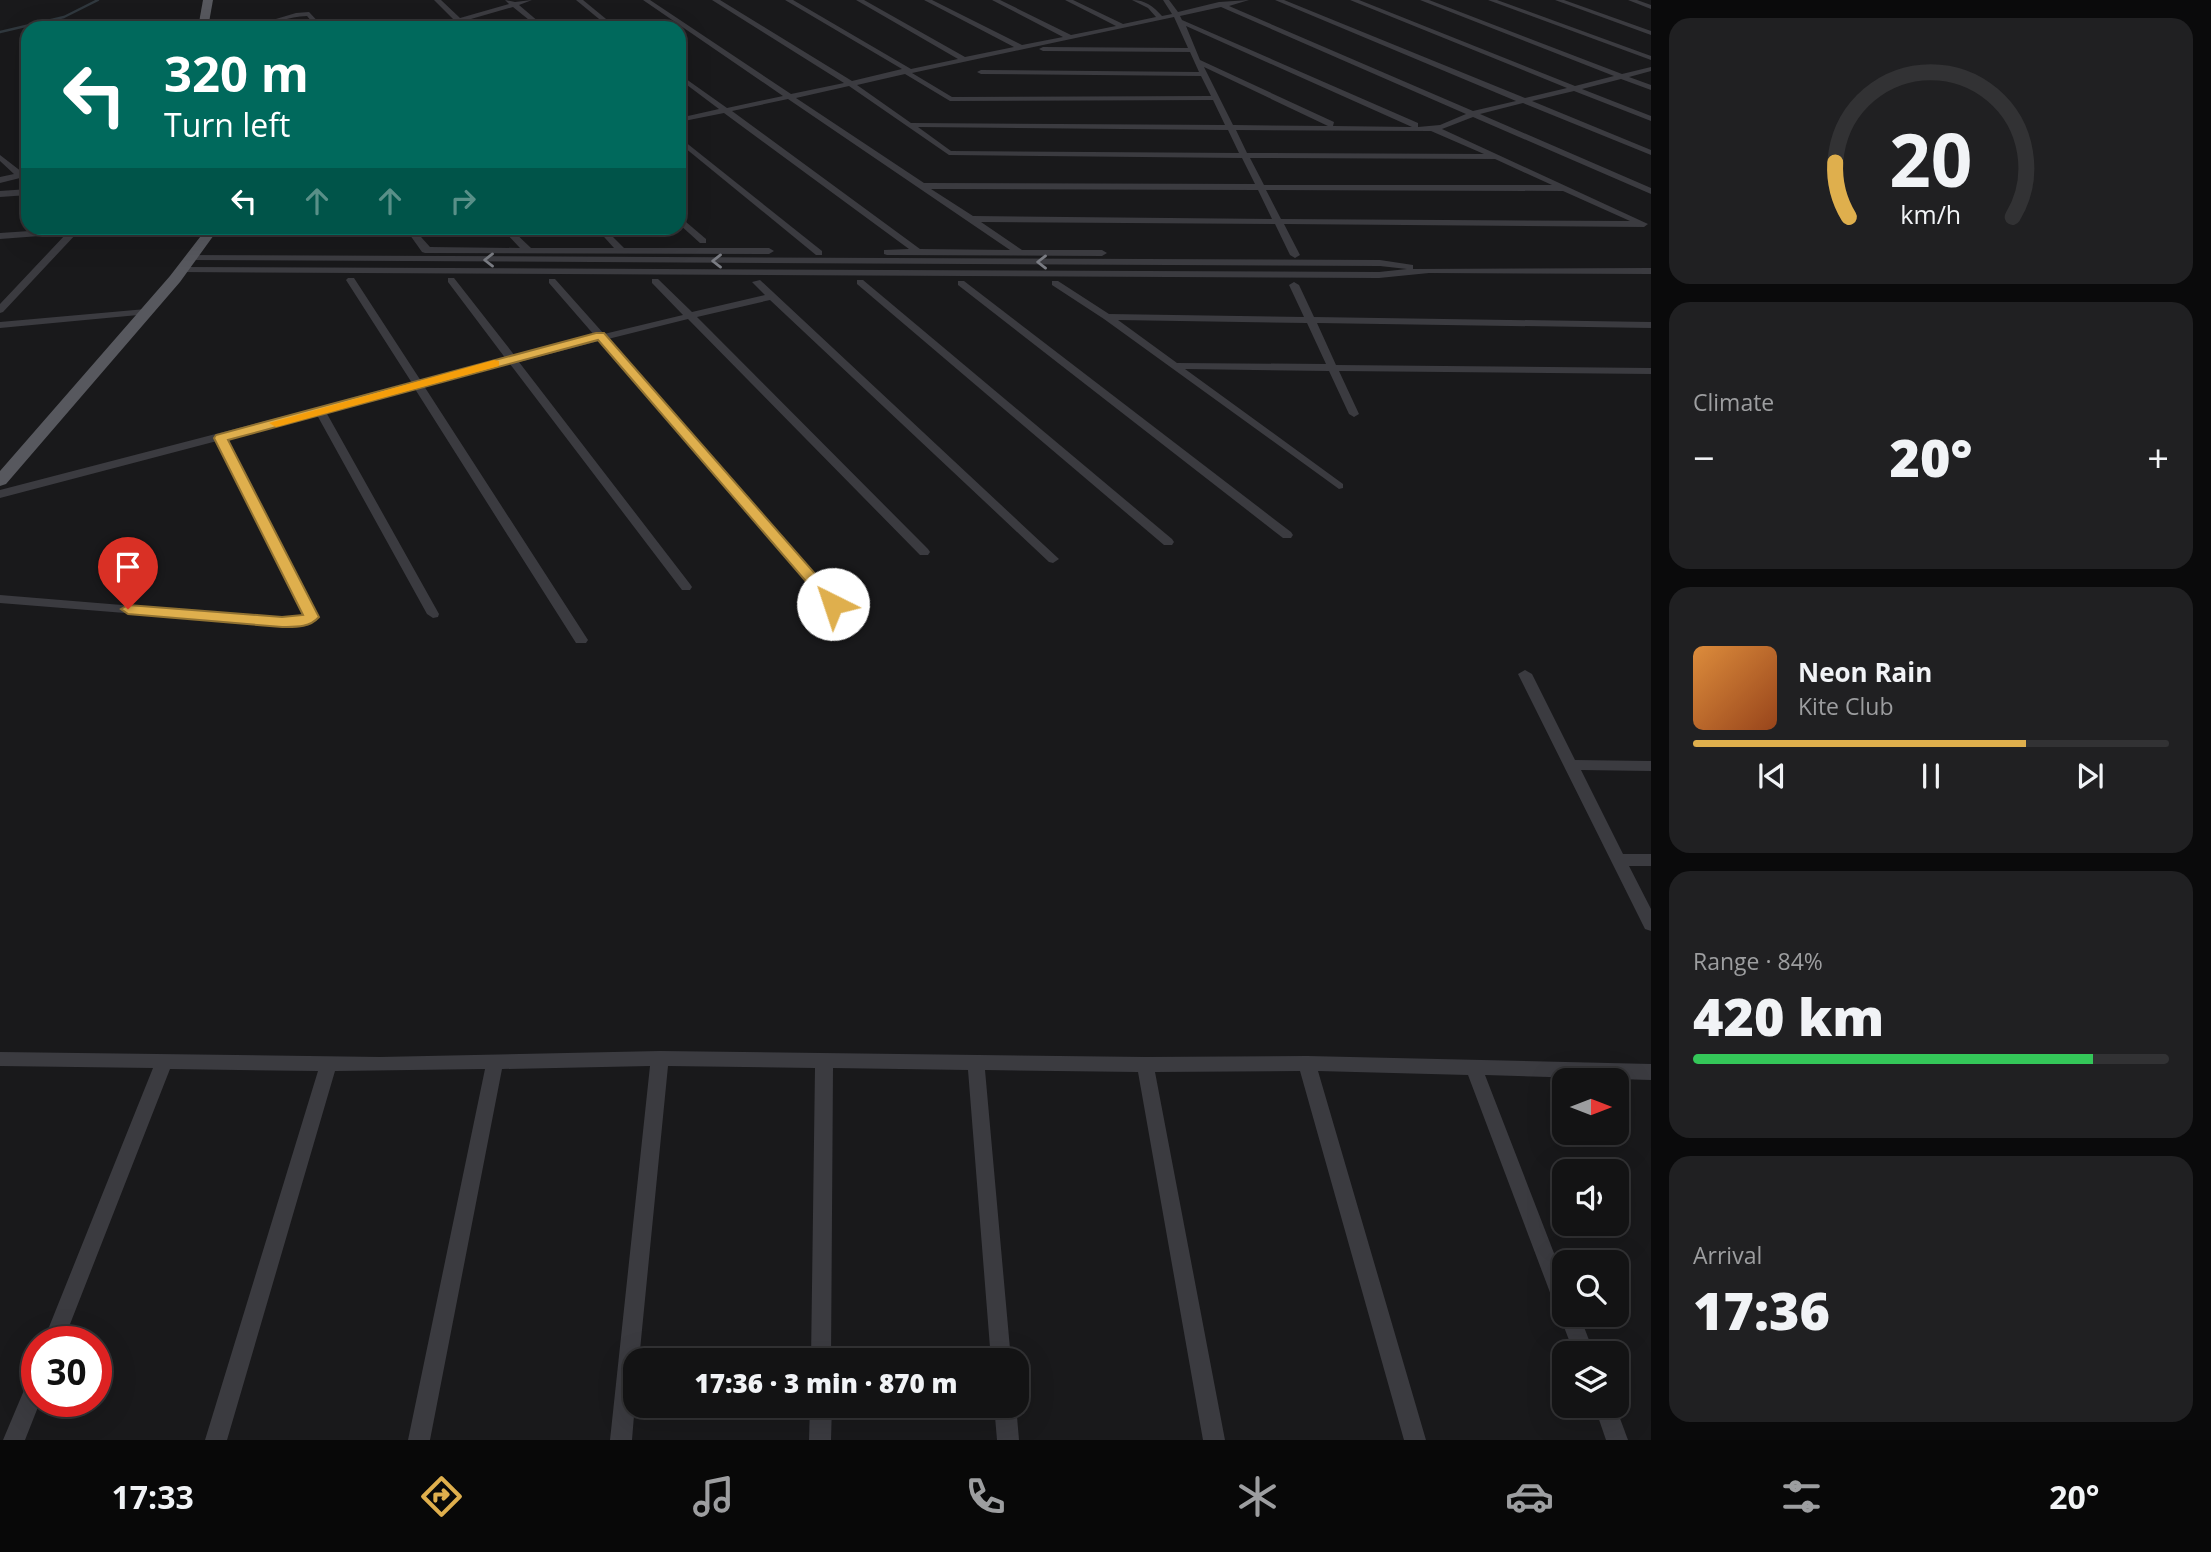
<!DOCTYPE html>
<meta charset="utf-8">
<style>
:root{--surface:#131314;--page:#202022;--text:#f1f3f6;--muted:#9d9ea0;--line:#323234;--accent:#dfaf4d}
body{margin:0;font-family:"Open Sans",sans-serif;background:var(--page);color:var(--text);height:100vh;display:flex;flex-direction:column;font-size:26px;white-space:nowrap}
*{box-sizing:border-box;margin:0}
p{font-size:23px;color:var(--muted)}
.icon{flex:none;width:38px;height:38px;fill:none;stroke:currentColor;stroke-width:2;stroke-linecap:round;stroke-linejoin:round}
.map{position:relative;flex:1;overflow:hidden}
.sheet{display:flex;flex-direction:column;gap:18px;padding:18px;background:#0a0a0b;width:560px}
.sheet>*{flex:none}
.banner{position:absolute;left:21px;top:21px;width:665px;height:214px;border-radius:21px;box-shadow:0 7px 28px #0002,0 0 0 2px var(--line);background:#00695c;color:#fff;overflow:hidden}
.needle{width:46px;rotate:90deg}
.tools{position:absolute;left:1552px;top:1068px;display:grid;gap:14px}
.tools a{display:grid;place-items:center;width:77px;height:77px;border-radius:14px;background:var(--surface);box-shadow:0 7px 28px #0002,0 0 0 2px var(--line);font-size:35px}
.speed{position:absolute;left:21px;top:1326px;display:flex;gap:14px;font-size:35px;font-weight:700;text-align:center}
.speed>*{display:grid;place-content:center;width:91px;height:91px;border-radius:50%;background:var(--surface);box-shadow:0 7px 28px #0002,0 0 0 2px var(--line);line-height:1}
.speed .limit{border:10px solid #d22;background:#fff;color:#111}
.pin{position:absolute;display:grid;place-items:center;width:60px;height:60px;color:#fff;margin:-72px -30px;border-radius:50% 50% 50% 0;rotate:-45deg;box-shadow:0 0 7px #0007}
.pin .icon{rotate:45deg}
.me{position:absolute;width:77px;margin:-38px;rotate:319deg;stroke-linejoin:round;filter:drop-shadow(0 0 5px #0008)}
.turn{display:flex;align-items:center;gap:24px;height:147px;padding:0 28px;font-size:32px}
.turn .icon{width:91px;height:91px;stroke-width:2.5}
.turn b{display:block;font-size:49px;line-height:60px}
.lanes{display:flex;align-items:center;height:66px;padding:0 28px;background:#0003;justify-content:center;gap:35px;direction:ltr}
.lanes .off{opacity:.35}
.big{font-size:52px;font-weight:800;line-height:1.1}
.sheet .card{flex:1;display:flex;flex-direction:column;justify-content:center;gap:10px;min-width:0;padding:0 24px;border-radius:21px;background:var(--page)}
.sheet .dial{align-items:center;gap:0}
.dial svg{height:182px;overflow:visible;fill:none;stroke:var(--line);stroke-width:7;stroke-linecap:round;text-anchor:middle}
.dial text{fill:var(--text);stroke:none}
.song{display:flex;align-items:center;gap:21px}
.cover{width:84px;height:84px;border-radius:10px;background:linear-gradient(135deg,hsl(30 70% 55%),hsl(20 70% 35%))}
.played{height:7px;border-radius:4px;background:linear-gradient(90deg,var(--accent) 70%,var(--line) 70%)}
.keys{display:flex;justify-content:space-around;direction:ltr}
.heat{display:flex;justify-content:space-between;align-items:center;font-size:38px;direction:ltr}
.charge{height:10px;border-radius:5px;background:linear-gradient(90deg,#34c759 84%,var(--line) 0)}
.trip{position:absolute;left:623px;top:1348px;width:406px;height:70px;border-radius:21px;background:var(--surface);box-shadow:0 7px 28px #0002,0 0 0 2px var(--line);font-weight:800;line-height:70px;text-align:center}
.tab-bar{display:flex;height:112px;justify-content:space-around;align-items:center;background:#080808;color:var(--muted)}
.tab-bar .icon{width:49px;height:49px}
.tab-bar .active{color:var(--accent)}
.tab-bar b{font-size:32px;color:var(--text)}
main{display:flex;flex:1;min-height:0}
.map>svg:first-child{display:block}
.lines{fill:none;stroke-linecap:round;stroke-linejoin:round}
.stream{stroke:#30383e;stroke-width:2.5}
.minor{fill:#3b3b40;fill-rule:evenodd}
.major{fill:#57585e;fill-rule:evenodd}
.oneway{stroke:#7a7c83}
.route{fill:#dfaf4d;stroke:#917232;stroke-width:2}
.slow{fill:#f59e0b}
</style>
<main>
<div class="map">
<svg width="1651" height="1440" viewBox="0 0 1651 1440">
<rect width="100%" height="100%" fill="#19191b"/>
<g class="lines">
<path class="stream" d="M0 32 64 17 98 0"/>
<g class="minor">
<path d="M434 0H441L460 18 509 4 505 0 515 2 532 0 519 5 546 28H539L513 7 464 21 466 26H462L458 23 441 28H431L454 20Z"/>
<path d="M576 0H583L617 28H610Z"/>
<path d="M643 0H650L791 94 844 83 712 0H720L852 81 902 69 785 0H793L911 69 958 59 856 0H864L965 57 1014 47 924 0H932L1022 45 1063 37 992 0H1000L1071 35 1116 26 1065 0H1073L1123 24 1156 17 1148 8 1132 0C1145 0 1153 6 1162 16L1172 14 1163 0H1169L1178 12 1219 2 1249 0 1229 6 1473 111 1516 101 1275 0H1284L1525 98 1567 88 1350 0H1359L1575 86 1614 76 1420 0H1429L1622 74 1651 67V71L1629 77 1651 85V90L1621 79 1582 89 1651 116V121L1574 91 1532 101 1651 150V155L1523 103 1480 114 1651 188V194L1473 117 1442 129 1648 224 1644 227 1284 224 1300 255 1295 258 1290 255 1275 224 981 222 1022 250H1102L1107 253 1102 256 887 255 884 254V250L909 249 724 113 679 122V118L719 109 679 79V74L727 108 783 96ZM1221 7 1466 114 1440 125 1418 127V123L1182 20 1180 16ZM1174 17 1188 48 1043 47 1039 49 1043 51 1190 52 1199 72 981 70 977 72 981 74 1201 76 1211 96 952 97 912 73ZM1186 26 1412 127 1333 126 1334 122 1200 60ZM1204 67 1328 126H1329L1233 125ZM905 74 950 101 1213 100 1225 125 911 123 857 85ZM849 86 949 155 1242 158 1255 184 924 183 796 98ZM788 99 1010 250 920 249 732 111ZM918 127 1228 130 1239 153 951 151ZM1236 130 1431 131 1484 154 1247 153ZM1250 158 1495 159 1552 185H1264ZM931 189 1258 190 1272 219 973 216ZM1266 190 1563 191 1630 221 1281 219Z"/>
<path d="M1488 0H1497L1651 56V60Z"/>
<path d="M1555 0H1564L1651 31V35Z"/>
<path d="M1628 0H1637L1651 5V9Z"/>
<path d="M309 12 324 28H317L307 16C286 16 267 28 246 28L296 13Z"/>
<path d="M679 137 822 251V255H816L679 143Z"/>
<path d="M0 155 22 172 28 170V176L0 183V177L14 174 0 161Z"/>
<path d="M28 189V195L0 197V191Z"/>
<path d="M679 216 706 239V243H700L679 224Z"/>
<path d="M74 228H115L111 231 77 233 3 312 0 313V304L66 234 0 239V233Z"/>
<path d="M405 228H413L430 247 520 248 501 228H510L531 248H614L596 228H604L624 248H769L774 251 769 254 425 253 422 252Z"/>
<path d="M190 255 1380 260 1413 265V269L1651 268V274L1429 273 1379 278 178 272 176 270 181 267 1379 272 1407 269 1380 266 187 260 185 258Z"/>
<path d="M348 278H354L421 381 506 359 448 282V278H454L515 356 595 336 549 283V279H555L604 334 683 315 652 283V279H658L692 312 765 295 752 282 760 280 1059 559 1053 563 1049 562 770 300 697 317 928 549 930 552 928 555H920L688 319 608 339 838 601 839 604 838 607H828L599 341 519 362 690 584 692 587 690 590H682L510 364 424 386 588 640 586 643H576L415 389 326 412 439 614 438 617 433 618 427 614 317 415 227 438 317 617 299 627 0 603V595L282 618 297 619 304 615 217 441 0 498V490L412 383 346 280Z"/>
<path d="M857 280H863L1172 539 1174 542 1172 545H1164L857 284Z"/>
<path d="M958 281H964L1291 532 1293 535 1291 538H1283L958 285Z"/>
<path d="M1052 281H1058L1109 314 1304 317 1289 285 1294 282 1299 285 1314 317 1651 322V328L1317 323 1336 365 1651 368V374L1339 371 1359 414 1354 417 1349 414 1329 371 1185 369 1343 484V488L1339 489 1104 319 1052 285ZM1118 320 1307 323 1326 364 1177 363Z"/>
<path d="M146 309 151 312 149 314 0 328V322Z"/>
<path d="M1525 670 1532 674 1575 760 1651 761V771L1581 770 1623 854H1651V866H1629L1651 909V931L1645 929 1643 925 1518 674Z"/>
<path d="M660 1051 1145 1057 1307 1056 1651 1064V1080L1485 1075 1564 1279V1314H1579L1594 1353H1574L1559 1314 1560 1311 1557 1310 1554 1303 1468 1075 1318 1071 1426 1440H1404L1300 1071 1155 1072 1225 1440H1203L1138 1072 985 1070 1011 1360H991L968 1070 833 1068 831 1360H811L815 1068 668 1066 639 1360H635V1403L632 1440H610L650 1066 502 1069 430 1440H408L485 1069 335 1071 227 1440H205L318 1071 170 1069 63 1342H43L153 1068 0 1066V1052L380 1057Z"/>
<path d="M37 1373V1402H40L25 1440H3L30 1376Z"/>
<path d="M810 1405H832L831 1440H809Z"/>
<path d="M994 1405H1016L1019 1440H997Z"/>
<path d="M1594 1405H1615L1628 1440H1606Z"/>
</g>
<g class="major">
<path d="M203 0H213L208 28H198Z"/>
<path d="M207 228H219L180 282 6 484 0 486V471L170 276Z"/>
</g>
</g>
<defs><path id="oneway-chevron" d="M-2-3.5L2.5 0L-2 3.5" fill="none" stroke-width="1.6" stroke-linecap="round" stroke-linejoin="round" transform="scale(1.75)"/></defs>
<g class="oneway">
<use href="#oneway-chevron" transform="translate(489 260) rotate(-180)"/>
<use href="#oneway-chevron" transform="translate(717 261) rotate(-180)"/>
<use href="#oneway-chevron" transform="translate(1042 262) rotate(-180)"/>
</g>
<path class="route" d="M596 333H604L839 601 841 604 839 607H828L598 340 228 440 319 617C309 628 296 627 282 627L128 614 121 609 128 605 282 617 303 615 214 438 216 435Z"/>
<path class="slow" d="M494 360 499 361V366L280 426 276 427 269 423Z"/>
</svg>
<div class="tools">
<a><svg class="needle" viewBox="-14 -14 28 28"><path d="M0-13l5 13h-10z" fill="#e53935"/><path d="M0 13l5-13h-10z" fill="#9d9ea0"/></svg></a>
<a><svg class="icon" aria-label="sound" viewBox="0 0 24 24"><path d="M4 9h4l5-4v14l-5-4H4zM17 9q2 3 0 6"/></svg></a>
<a><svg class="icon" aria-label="search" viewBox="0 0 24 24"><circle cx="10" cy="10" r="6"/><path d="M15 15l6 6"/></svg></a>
<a><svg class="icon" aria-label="layers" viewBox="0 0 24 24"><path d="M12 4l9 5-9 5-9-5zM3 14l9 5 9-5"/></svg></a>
</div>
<div class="speed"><div class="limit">30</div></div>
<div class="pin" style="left:128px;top:609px;background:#d93025"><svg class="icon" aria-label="arrive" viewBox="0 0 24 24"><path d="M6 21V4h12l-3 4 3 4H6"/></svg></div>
<svg class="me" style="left:833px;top:604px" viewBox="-20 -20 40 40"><circle r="19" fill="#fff"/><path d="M0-13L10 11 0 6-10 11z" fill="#dfaf4d"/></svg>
<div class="trip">17:36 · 3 min · 870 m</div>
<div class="banner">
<div class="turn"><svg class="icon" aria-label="left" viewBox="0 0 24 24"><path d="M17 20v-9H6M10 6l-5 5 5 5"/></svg><div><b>320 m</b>Turn left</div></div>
<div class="lanes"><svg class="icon" aria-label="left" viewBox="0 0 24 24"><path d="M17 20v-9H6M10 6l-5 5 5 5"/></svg><svg class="icon off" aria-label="ahead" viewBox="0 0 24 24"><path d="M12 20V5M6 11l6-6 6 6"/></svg><svg class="icon off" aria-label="ahead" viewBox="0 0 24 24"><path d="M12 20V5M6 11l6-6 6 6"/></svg><svg class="icon off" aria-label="right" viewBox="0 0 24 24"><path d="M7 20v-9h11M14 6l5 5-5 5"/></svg></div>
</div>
</div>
<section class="sheet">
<div class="card dial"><svg viewBox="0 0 100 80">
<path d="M14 69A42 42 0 1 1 86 69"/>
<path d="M14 69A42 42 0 0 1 8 45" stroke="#dfaf4d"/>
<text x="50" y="56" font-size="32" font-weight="700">20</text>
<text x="50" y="72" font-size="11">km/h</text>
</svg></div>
<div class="card"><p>Climate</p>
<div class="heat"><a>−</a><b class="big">20°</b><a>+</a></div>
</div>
<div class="card">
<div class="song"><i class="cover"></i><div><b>Neon Rain</b><p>Kite Club</p></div></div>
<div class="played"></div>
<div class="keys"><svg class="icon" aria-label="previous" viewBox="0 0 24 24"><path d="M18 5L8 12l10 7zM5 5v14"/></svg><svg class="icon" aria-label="pause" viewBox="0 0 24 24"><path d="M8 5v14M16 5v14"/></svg><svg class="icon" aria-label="next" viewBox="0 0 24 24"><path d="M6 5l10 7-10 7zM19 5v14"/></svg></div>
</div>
<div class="card"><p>Range · 84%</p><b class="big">420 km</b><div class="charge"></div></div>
<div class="card"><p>Arrival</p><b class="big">17:36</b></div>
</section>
</main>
<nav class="tab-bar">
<b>17:33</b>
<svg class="icon active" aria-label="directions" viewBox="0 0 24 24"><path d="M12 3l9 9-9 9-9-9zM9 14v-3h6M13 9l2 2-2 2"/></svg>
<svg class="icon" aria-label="music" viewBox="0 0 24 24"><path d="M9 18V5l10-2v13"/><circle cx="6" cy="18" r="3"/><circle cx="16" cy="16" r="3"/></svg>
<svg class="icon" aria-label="phone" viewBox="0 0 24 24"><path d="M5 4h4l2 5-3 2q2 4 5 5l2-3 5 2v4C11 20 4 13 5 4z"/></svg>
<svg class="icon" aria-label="climate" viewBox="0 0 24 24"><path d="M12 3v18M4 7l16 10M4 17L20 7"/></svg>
<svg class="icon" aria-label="car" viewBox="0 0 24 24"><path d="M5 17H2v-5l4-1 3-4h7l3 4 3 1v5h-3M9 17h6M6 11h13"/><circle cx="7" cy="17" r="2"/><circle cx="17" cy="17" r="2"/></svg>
<svg class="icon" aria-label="filters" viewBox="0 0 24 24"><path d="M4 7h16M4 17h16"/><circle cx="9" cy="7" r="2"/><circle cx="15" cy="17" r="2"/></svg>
<b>20°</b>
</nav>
